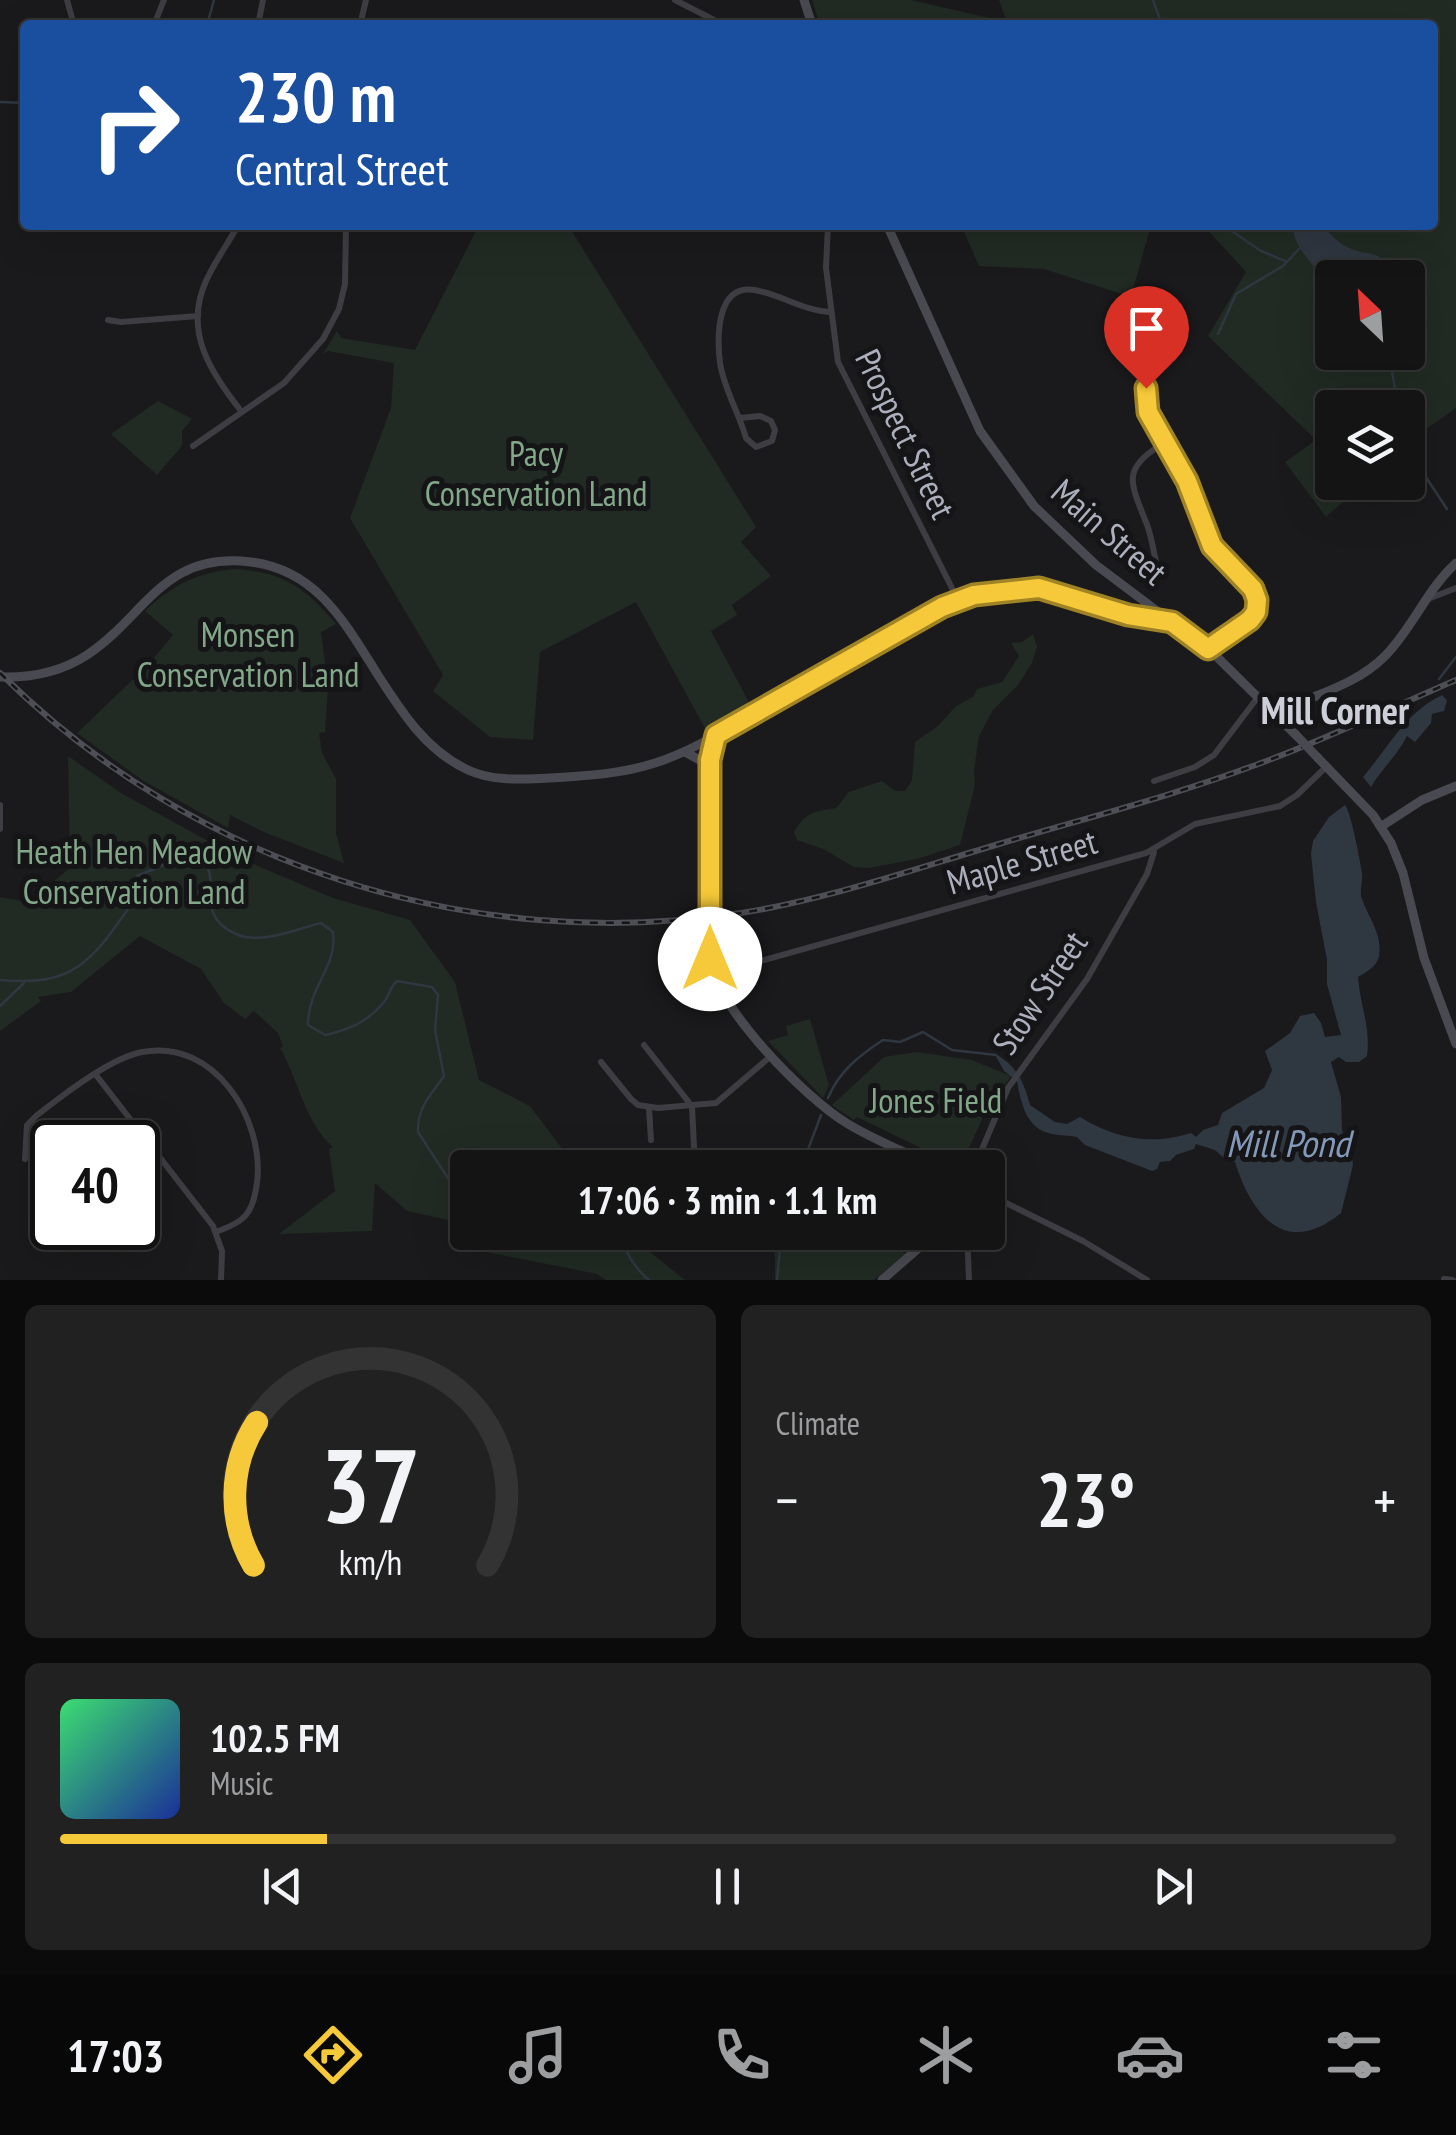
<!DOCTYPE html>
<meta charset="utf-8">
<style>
:root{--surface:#141415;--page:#212122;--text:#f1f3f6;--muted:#9d9ea0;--line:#333334;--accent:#f5c939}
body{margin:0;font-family:"PT Sans Narrow",sans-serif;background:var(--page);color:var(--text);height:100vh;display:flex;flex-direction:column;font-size:38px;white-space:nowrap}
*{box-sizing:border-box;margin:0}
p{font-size:32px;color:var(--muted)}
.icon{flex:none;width:55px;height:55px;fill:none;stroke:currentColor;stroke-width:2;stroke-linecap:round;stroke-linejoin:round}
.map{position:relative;height:1280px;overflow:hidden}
.sheet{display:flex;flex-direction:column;gap:25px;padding:25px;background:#0b0b0c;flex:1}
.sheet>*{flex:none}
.hud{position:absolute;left:20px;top:20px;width:1418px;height:210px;border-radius:10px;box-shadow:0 10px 40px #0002,0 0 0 2px var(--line);background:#1a4fa0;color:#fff;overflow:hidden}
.needle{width:65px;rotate:335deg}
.fabs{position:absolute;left:1315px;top:260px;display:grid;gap:20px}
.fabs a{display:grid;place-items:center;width:110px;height:110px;border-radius:10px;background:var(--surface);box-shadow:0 10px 40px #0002,0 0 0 2px var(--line);font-size:50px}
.speed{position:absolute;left:30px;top:1120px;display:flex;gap:20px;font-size:50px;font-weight:700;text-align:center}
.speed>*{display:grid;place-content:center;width:130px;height:130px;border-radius:50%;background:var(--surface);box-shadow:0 10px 40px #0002,0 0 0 2px var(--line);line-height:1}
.speed .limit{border:5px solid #111;border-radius:15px;background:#fff;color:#111}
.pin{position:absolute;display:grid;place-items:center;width:85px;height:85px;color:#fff;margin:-102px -42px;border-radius:50% 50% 50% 0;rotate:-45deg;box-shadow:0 0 10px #0007}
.pin .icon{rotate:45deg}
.me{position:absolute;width:110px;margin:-55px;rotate:0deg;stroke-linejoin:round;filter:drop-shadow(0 0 8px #0008)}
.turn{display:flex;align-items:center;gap:35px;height:210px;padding:0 50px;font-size:45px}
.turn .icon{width:130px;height:130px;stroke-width:2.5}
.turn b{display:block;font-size:70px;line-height:85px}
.big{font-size:75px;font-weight:800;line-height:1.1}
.sheet .tile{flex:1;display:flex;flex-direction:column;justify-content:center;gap:15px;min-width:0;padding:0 35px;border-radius:15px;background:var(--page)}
.sheet .dial{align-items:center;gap:0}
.dial svg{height:260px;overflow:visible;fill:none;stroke:var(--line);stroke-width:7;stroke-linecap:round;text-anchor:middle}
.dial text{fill:var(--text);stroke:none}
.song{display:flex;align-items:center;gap:30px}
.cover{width:120px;height:120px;border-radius:15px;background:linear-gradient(135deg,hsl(140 70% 55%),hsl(230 70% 35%))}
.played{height:10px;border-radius:5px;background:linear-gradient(90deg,var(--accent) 20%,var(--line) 20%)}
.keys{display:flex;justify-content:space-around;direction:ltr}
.heat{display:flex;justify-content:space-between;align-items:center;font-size:55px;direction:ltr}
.sheet .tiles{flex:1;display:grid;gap:25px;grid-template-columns:1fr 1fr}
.tile:last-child{grid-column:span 2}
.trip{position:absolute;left:450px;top:1150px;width:555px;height:100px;border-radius:10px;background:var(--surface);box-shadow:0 10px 40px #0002,0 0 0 2px var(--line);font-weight:800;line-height:100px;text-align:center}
.dock{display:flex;height:160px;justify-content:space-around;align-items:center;background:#080808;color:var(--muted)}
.dock .icon{width:70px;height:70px}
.dock .current{color:var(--accent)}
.dock b{font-size:45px;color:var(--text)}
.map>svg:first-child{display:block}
.green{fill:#212a23;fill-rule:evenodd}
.water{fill:#2f3741}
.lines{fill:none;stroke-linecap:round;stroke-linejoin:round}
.stream{stroke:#2f3741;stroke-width:2.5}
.street{stroke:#3d3d43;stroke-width:6}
.secondary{stroke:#494a51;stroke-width:9}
.rail-casing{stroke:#4e4f56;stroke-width:6}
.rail{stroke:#151517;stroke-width:2.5;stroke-dasharray:8;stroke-linecap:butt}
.secondary-bridge{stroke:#494a51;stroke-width:9}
.route-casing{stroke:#9f8325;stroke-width:25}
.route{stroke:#f5c939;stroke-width:18}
.labels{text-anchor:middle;stroke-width:10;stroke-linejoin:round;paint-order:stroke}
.street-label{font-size:35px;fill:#acafbc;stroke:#151517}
.park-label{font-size:35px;fill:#83a789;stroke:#151517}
.neighbourhood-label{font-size:38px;font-weight:bold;fill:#cdcfd8;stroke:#151517}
.water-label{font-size:38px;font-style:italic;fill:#8399b7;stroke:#151517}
</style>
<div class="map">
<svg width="1456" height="1280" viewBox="0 0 1456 1280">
<rect width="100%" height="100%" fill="#1a1a1c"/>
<g class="green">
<path d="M812 0H911L1007 22 999 0H1456V408L1408 442V408H1332V482L1364 483 1326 517 1285 462 1316 440 1208 336 1246 272 1203 225H1432V25H820ZM1332 278H1408V352H1332Z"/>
<path d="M479 225H568L756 527 741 542 771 576 732 605 737 615 711 631 751 706 707 732 636 602 540 652 533 740 490 737 433 691 443 675 350 518 391 408 394 363 328 351 323 354 337 331 341 338 415 350Z"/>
<path d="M961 225H1151L1131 297 1044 269 979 266Z"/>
<path d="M158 401 192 419 182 431V446L157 475 111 434Z"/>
<path d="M237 569C286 573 306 589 336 624L321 632 328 686 325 732 319 733 322 753 336 779V833L344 863 266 833 230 815 228 828 142 780 77 733 147 666 173 635 145 611C172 585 200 571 237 569Z"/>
<path d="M1033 634 1037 647 1032 663 1018 685 993 710 979 736 974 770 975 785 960 845 917 859 869 868 854 867 823 849 797 840 794 832C807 810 815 812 836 808L849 792 882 781 895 791H905L912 780 915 742 938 726 956 706 973 697 977 689 1002 682 1019 656 1011 643 1022 642Z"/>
<path d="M68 756 121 793 235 856 333 898 410 920 455 982 479 1080 530 1106 576 1167 468 1168V1232L626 1233 685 1280H606L597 1274 476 1250 461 1223 407 1211 375 1183 372 1231 279 1234 335 1191 329 1149 333 1147C305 1123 299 1081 280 1048L283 1046 278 1033 254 1011 245 1019 224 1003 201 969 140 936 71 992 38 997 41 1001 0 1031V897L28 902 70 868Z"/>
<path d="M810 1019 829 1085 823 1098 768 1041 788 1035 786 1026Z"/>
<path d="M917 1052 972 1060 1011 1076 1005 1085 999 1082 964 1159 969 1161 964 1167 950 1165V1162L857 1117 854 1120 832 1105 884 1057Z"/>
<path d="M760 1233H887L905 1254 874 1280H775V1254Z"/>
</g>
<g class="water">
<path d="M1293 225H1321C1329 232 1337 242 1347 247 1367 258 1384 246 1390 277L1332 278V291C1321 270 1292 249 1293 225Z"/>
<path d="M1442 695 1447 700 1444 711 1432 714 1431 723 1415 742 1407 736C1398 755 1382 768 1371 787L1363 777C1388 748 1406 712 1442 695Z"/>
<path d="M1345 805C1351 812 1360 860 1362 873 1363 880 1360 889 1361 896 1367 916 1383 933 1379 956 1377 967 1366 972 1358 977 1360 1005 1371 1028 1367 1056L1359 1062H1346L1339 1057 1331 1062 1341 1097 1342 1130 1351 1149 1353 1165 1341 1213C1286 1258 1252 1216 1235 1162L1226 1160 1215 1150 1196 1144 1194 1149 1176 1155 1170 1161 1160 1162 1157 1169 1152 1171 1085 1145 1077 1137C1069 1135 1060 1136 1052 1134 1026 1129 1021 1103 1017 1081L1004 1071 994 1053C1017 1066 1023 1080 1030 1105L1055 1122 1067 1124 1080 1117C1114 1138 1151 1146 1191 1133L1196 1137 1203 1130 1218 1125 1222 1113 1264 1088 1272 1070 1265 1051 1290 1033 1300 1016 1314 1013 1321 1023 1325 1037 1341 1035 1327 984V960L1316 902 1311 854 1313 841 1329 817Z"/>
</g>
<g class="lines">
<g class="stream">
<path d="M1153 0 1162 25"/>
<path d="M207 25 214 0"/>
<path d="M0 102 25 103"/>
<path d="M1223 225 1261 251 1285 261"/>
<path d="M1279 225 1292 229"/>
<path d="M1218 334 1236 294 1283 266 1300 248"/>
<path d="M1389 352 1398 408"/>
<path d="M1408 450 1447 509"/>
<path d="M1439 679 1456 657"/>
<path d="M0 980C54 985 81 975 113 930 129 907 135 905 137 876L166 864 162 842C178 837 199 851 207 866 218 887 196 916 236 934 260 945 297 929 321 923L333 932C338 967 308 986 308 1025L325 1035C348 1030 368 1022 384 1002 390 995 389 988 397 981L432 987 438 995 435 1030 444 1076C431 1095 417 1107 418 1132L468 1209"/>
<path d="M0 1006 24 983"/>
<path d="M828 1098C839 1071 860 1055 883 1040L900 1042 923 1032 952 1050 996 1055"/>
<path d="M801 1168 821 1115"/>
<path d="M613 1232C628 1249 631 1266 649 1280"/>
<path d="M758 1232 772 1239 780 1248 777 1280"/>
</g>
<g class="street">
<path d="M67 0 74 25"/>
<path d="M675 0 724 25"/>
<path d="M154 25 164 0"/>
<path d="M258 25 263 0"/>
<path d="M360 25 366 0"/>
<path d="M238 225C228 244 215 261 206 281 183 332 211 372 241 411"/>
<path d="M828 225 826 268 838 362 958 600"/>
<path d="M108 320 121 322 198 316"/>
<path d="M1159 358 1145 392 1147 412 1187 481 1213 546 1253 589 1257 600 1256 612 1250 620 1208 649"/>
<path d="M740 418 760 416 771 421 775 430 772 441 756 447 746 438C739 413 724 389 720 363 717 338 716 284 754 290 780 294 804 311 830 312"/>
<path d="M193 446 284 383 323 339 339 309 345 284 346 225"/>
<path d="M1156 562C1153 548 1151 534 1146 522 1129 480 1122 469 1165 442"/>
<path d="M1428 599 1456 588"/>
<path d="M1154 781 1195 767 1214 755 1258 697"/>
<path d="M0 805V829"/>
<path d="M714 974 1146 853 1195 824 1280 806 1297 795 1326 767"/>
<path d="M644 1045 691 1105"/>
<path d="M601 1062 631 1099 638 1105 658 1108 716 1103 771 1056"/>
<path d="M96 1075 213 1226 222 1251 221 1280"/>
<path d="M692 1106 695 1168"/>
<path d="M649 1108 651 1140"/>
<path d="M25 1159 27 1125 36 1116C62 1096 110 1058 142 1052 214 1038 265 1119 257 1183 255 1195 253 1209 243 1218 236 1225 225 1228 216 1232"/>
<path d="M974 1168 1008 1088 1087 979 1147 874 1154 852"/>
<path d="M988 1194 1083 1241 1147 1280"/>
<path d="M967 1232 969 1280"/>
<path d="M1444 1279 1453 1280"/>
</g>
<g class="secondary">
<path d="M804 0 812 25"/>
<path d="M887 225 980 431 1034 506 1096 565 1213 653 1297 736"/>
<path d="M0 677C31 678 61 672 87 655 146 616 163 551 251 562 316 570 344 621 376 672 401 711 425 750 468 770 494 782 523 779 550 778 586 776 621 774 655 763 696 750 733 725 769 704 826 670 884 639 942 607 972 593 1016 581 1050 590 1090 599 1129 623 1172 622"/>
<path d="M1276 714C1313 694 1354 687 1385 656 1413 628 1427 589 1456 563"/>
<path d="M685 752 705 763 710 772C716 833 703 895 709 956 714 1006 805 1098 848 1124 876 1141 908 1153 938 1168"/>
<path d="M1318 758 1373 815 1391 843 1403 873 1424 958 1456 1044"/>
<path d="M710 769 715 735"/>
<path d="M1382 826 1422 800 1456 786"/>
<path d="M882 1280 937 1232"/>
</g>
<g class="rail-casing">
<path id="rail" d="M0 673C194 866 471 954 741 913 829 899 914 869 999 844 1086 818 1176 795 1261 763 1327 739 1391 708 1456 680"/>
</g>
<use href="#rail" class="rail"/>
<path class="secondary-bridge" d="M1297 736 1318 758"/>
</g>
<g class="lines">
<g class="route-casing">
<path id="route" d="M710 959V760L716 735 942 607 974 595 1039 588 1128 615 1172 622 1208 649 1250 620 1256 612 1257 600 1253 589 1212 546 1187 481 1148 412 1146 388"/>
</g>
<use href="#route" class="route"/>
</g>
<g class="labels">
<g class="street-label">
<text transform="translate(905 434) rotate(64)" y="12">Prospect Street</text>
<text transform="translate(1109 532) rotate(41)" y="12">Main Street</text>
<text transform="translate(1022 862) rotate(-16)" y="12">Maple Street</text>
<text transform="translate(1040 993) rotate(-56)" y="12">Stow Street</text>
</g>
<g class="park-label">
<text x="536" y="466">Pacy<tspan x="536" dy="40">Conservation Land</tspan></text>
<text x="248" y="647">Monsen<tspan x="248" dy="40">Conservation Land</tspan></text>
<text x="134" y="864">Heath Hen Meadow<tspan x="134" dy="40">Conservation Land</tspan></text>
<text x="936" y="1113">Jones Field</text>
</g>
<g class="neighbourhood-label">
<text x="1335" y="724">Mill Corner</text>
</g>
<g class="water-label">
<text x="1288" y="1157">Mill Pond</text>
</g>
</g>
</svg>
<div class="fabs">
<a><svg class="needle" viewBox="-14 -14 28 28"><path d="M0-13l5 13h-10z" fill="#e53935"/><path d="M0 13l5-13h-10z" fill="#9d9ea0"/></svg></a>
<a><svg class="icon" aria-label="layers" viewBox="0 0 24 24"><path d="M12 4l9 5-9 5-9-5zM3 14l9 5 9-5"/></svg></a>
</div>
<div class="speed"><div class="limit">40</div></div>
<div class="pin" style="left:1146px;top:388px;background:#d93025"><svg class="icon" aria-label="arrive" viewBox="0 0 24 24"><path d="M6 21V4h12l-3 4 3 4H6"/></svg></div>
<svg class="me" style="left:710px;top:959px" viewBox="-20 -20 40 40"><circle r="19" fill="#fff"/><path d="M0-13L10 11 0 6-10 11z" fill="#f5c939"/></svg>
<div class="trip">17:06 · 3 min · 1.1 km</div>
<div class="hud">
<div class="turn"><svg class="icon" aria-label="right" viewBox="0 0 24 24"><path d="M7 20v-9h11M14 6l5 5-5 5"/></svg><div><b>230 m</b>Central Street</div></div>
</div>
</div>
<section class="sheet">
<div class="tiles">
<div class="tile dial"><svg viewBox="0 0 100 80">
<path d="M14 69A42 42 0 1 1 86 69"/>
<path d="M14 69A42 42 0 0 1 15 25" stroke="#f5c939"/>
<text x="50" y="56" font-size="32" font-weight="700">37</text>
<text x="50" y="72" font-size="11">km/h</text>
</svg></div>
<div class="tile"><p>Climate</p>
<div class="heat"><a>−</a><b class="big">23°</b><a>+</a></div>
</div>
<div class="tile">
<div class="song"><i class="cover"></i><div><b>102.5 FM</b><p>Music</p></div></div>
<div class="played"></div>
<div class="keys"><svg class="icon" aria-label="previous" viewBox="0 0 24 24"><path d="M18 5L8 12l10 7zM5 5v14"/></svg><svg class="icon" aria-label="pause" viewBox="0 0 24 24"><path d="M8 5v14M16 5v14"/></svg><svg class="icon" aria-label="next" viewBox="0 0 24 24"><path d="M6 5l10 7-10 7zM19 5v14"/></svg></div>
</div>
</div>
</section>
<nav class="dock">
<b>17:03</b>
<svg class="icon current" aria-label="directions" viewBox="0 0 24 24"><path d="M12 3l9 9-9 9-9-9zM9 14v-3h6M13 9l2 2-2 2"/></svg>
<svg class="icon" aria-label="music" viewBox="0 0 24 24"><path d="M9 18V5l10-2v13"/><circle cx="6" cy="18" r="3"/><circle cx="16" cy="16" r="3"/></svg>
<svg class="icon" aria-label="phone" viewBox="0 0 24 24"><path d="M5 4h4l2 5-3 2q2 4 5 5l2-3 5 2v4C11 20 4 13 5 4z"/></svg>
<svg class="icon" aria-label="climate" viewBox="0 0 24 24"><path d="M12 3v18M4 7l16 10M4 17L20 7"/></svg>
<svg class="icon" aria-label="car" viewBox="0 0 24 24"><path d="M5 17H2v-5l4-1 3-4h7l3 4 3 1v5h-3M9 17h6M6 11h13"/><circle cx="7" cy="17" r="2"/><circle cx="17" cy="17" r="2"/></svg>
<svg class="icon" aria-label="filters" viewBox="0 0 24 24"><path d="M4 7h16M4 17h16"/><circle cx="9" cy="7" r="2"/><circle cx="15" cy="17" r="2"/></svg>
</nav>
